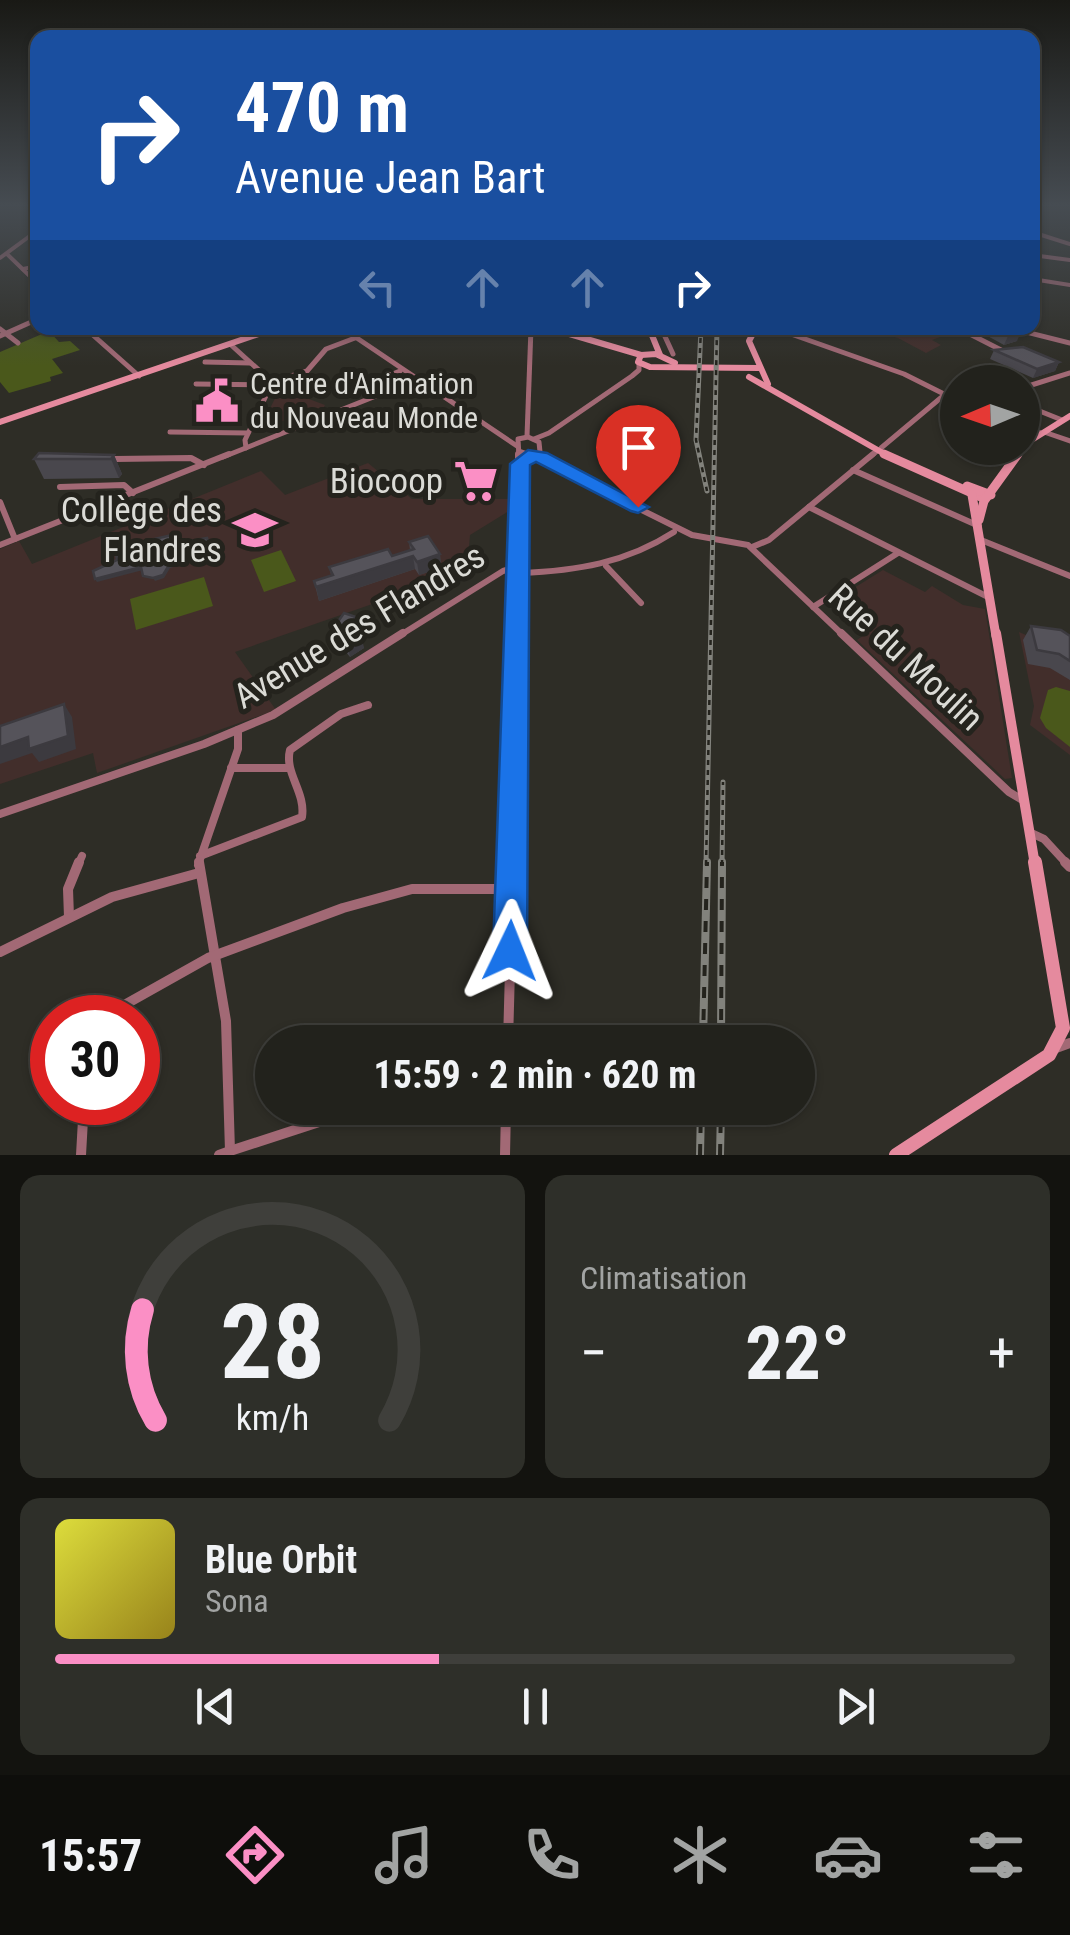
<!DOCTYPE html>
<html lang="fr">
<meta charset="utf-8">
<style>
:root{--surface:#22221c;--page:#2e2f29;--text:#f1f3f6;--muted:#a2a4a3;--line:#3f3f3b;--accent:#fb8fc5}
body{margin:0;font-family:"Roboto Condensed",sans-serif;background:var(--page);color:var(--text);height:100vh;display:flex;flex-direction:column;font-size:38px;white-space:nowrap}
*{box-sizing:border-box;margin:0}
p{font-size:32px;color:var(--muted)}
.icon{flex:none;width:55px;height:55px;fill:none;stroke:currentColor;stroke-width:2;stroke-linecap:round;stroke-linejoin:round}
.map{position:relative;height:1155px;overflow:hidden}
.details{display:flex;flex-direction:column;gap:20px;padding:20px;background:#13130f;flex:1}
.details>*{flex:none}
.hud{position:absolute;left:30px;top:30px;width:1010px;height:305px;border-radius:20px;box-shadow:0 2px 8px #0004,0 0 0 2px var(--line);background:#1a4fa0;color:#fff;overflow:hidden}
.needle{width:65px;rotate:268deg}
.buttons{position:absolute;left:940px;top:365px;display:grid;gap:20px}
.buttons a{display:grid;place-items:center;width:100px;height:100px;border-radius:50%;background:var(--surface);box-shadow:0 2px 8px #0004,0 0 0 2px var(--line);font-size:50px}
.speed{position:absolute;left:30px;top:995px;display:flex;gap:20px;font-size:50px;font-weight:700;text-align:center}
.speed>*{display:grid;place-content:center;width:130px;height:130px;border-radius:50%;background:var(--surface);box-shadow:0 2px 8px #0004,0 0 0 2px var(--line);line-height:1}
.speed .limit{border:15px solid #d22;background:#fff;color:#111}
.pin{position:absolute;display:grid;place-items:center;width:85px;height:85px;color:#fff;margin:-102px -42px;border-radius:50% 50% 50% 0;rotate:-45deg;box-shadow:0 0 10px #0007}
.pin .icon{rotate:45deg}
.me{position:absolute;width:110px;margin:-55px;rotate:2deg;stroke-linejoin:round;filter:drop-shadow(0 0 8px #0008)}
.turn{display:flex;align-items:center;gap:35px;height:210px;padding:0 40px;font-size:45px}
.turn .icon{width:130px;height:130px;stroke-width:2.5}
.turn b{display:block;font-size:70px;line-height:85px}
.lanes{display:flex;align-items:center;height:95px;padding:0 40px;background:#0003;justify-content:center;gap:50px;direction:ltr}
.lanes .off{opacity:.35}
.big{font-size:75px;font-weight:700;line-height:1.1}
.details .widget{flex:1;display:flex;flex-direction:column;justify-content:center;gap:15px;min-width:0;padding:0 35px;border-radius:20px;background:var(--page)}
.details .dial{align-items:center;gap:0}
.dial svg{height:260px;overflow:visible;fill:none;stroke:var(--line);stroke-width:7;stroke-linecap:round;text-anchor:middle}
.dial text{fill:var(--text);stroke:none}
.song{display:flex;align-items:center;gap:30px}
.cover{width:120px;height:120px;border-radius:15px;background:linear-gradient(135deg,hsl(60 70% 55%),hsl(50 70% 35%))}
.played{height:10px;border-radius:5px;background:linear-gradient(90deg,var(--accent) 40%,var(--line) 40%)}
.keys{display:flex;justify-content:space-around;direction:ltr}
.heat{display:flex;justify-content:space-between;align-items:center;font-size:55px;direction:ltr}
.details .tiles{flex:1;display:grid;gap:20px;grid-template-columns:1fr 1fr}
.widget:last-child{grid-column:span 2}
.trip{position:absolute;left:255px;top:1025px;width:560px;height:100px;border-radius:50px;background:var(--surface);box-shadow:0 2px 8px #0004,0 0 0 2px var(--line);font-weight:700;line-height:100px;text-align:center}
.tabs{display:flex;height:160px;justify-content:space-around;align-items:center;background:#0e0e0b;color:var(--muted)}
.tabs .icon{width:70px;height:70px}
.tabs .on{color:var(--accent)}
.tabs b{font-size:45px;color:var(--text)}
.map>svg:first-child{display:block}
.education{fill:#422e2b}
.green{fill:#4a581b}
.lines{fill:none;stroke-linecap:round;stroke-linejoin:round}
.street-far4{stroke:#a26975;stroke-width:4}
.street-far3{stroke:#a26975;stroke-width:5}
.street-far2{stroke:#a26975;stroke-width:6}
.street-far1{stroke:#a26975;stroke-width:8}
.street{stroke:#a26975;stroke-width:10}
.secondary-far3{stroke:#e58a9e;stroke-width:6}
.secondary-far2{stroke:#e58a9e;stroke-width:9}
.secondary-far1{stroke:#e58a9e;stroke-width:10}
.secondary{stroke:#e58a9e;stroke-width:14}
.rail-far1-casing{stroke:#82827c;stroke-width:5}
.rail-casing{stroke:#82827c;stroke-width:8}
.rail-far1{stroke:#24231d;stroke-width:2.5;stroke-dasharray:5;stroke-linecap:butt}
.rail{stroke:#24231d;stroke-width:4;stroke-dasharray:11;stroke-linecap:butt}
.wall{fill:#49474d}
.shaded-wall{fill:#3c3a3f}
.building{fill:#55535a;stroke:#3c3a3f;stroke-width:2.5}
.route{fill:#1a73e8;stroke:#114b97;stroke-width:2.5}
.labels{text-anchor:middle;stroke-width:10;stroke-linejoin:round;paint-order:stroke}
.far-poi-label{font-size:30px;fill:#dbdbd6;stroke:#24231d;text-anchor:start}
.poi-label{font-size:35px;fill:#dbdbd6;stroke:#24231d;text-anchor:end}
.street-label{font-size:35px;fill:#dbdbd6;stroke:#24231d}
</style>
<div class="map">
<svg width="1070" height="1155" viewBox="0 0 1070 1155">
<rect width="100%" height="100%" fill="#2e2d26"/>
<g class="education">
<path d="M863 328H949L956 331 932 340 941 345 926 353 898 338Z"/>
<path d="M282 384H297L293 393 325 405 322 411 275 423 273 427H261Z"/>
<path d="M368 463 412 499H509V511L470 535 467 571 235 652 276 710 97 773 93 753 0 784V549L19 541 32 564 261 471 285 495Z"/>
<path d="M883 570 925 592 932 586 963 605 985 609 1012 778 1005 779 857 640 877 626 841 596Z"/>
<path d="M1019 632 1070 654V755L1030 725 1034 706Z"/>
</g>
<g class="green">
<path d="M49 331 59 342 70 341 80 350 52 359 63 373 50 377 51 381 9 393 0 382V352Z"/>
<path d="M281 550 296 581 264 592 251 560Z"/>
<path d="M204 577 213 606 136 630 130 599Z"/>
<path d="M1056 687 1070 691V747L1046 728 1040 718 1048 690Z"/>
</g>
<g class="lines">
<g class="street-far4">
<path d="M1032 232 1070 244"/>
<path d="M7 254 38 284"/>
<path d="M1032 255 1070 260"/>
<path d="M0 258 38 230"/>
<path d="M23 269 38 266"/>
<path d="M1032 279 1070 285"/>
</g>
<g class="street-far3">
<path d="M85 328 139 376"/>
<path d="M342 328 517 446"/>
<path d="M649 328 662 330 673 354"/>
<path d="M774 328 904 374 958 401"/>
<path d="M958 328 1005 352"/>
<path d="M1010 328 1070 343"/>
<path d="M0 329 18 343"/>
<path d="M0 336 38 319"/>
<path d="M230 344 272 382"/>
<path d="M205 362 250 363"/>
<path d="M272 382 307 371 326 349 355 338"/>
<path d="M196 384 272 385"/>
<path d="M1022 388 1070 373"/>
<path d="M341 395 400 371"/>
<path d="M1022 404 1062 420"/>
<path d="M1022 426 1041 433"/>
<path d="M170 432 248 433"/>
<path d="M1044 432 1070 441"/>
<path d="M527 436 531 328"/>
<path d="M534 439 549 433 632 376 639 370V363"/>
<path d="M246 448 245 440 272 383"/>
<path d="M881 448 943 396"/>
<path d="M519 451 536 457"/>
<path d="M223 457 416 380"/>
<path d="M519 457 518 439 528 437 539 442 540 452 533 456"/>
<path d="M870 457 877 451"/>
</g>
<g class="street-far2">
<path d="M529 454 692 535 748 545 844 636"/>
<path d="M533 456 536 454"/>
<path d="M115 459 191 458 204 465"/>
<path d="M853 470 979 526"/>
<path d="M60 487 124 485 133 493"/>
<path d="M0 502 15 539"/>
<path d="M809 507 990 598"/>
<path d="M981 540 1070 576"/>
<path d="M0 545 229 454"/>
<path d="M752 547 769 540 873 454"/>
<path d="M606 566 641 603"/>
<path d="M520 573C576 571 626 563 674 532"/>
<path d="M813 607 898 553"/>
<path d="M399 636 503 571 520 566"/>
<path d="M518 636V454"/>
</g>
<g class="street-far1">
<path d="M841 633 1009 792 1024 801"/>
<path d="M231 768H289"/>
<path d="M0 814 204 744 273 715 403 633"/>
<path d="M1031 833 1044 839 1068 865"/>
<path d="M200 856 302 817C306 792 284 773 290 750L341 714 368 705"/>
<path d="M78 865 82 856"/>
<path d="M198 865 238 749V730"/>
<path d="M513 865 518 633"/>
</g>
<g class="street">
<path d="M199 862 226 1021 230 1151 219 1155"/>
<path d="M1065 862 1070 867"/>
<path d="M69 917 68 889 79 862"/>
<path d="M0 952 112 897 199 873"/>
<path d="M101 1018 208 958 343 908 412 889H512"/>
<path d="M508 1042 513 862"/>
<path d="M1056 1048 1070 1043"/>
<path d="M230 1151 362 1108"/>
<path d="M81 1155 84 1102"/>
<path d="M505 1155 506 1108"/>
</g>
<g class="secondary-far3">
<path d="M549 328 641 355"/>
<path d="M649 328 660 355"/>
<path d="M756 328 749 341 768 384"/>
<path d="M641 355 638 362 650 367 759 368"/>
<path d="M641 355 656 354 675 363"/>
<path d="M749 377 890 457"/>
<path d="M0 422 276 328"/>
<path d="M1022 446 1070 416"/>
<path d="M1016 457 1022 448"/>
</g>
<g class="secondary-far2">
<path d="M884 454 985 499"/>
<path d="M967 486 991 495"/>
<path d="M972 495 996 636"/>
<path d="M979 520 984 501 1018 454"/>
</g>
<path class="secondary-far1" d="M996 633 1035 865"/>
<path class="secondary" d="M896 1155 1049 1055 1063 1028 1035 862"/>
<g class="rail-far1-casing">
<g id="rail-far1">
<path d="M701 328 696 440 707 491"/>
<path d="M706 865 717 328"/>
<path d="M722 865 723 782"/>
</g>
</g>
<g class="rail-casing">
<g id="rail">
<path d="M703 1042 707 862"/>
<path d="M721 1042 722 862"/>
<path d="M700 1155 701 1108"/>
<path d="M720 1155 721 1108"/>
</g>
</g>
<use href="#rail-far1" class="rail-far1"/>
<use href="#rail" class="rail"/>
</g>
<g class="wall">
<path d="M986 328H1006L1017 341 1004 345 984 334Z"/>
<path d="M994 350 1059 362 1055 371 1033 378 990 359Z"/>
<path d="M114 455 122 474 119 478 44 479 34 459Z"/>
<path d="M409 542 440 554 441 568 419 575 415 569 319 601 314 581 331 575 329 567 392 556 410 550Z"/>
<path d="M335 626 358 627 355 630 364 648 350 657 337 641 334 631 336 630Z"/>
<path d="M1031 626 1070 636V680L1050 668 1028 664 1023 640Z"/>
</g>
<g class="shaded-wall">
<path d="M1021 332 1017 341 1004 345 1008 336Z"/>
<path d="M1059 362 1055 371 1033 378 1037 369Z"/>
<path d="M114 455 122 474 119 478 111 459Z"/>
<path d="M212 552 213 555 170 568 164 578 155 581 153 578 169 565Z"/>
<path d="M440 554 441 568 419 575 417 562Z"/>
<path d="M413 556 415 569 319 601 316 587Z"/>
<path d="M141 567 143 570 97 582 95 579Z"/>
<path d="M356 617 358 627 352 633 350 623Z"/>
<path d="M362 638 364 648 350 657 348 647Z"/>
<path d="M64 704 72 717 76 749 39 762 32 753 0 764V747L28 737Z"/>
</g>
<g class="building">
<path d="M991 328H1006L1021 332 1008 336Z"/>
<path d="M1023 347 1059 362 1037 369 994 350Z"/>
<path d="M39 453 114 455 111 459H34Z"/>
<path d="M172 535 174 544 207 538 212 552 169 565 163 575 153 578 143 576 141 567 95 579 93 571 117 560 115 548Z"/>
<path d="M428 536 440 554 417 562 413 556 316 587 314 581 333 575 329 567 388 549 392 556 414 549 409 542Z"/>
<path d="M344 613 356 617 350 623 362 638 348 647 334 631 340 628 335 626Z"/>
<path d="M1031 626 1061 630 1070 636V661L1059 654 1037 650Z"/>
<path d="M64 704 68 736 29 749 28 737 0 747V726Z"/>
</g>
<linearGradient id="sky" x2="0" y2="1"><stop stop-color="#191915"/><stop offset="0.56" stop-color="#464c52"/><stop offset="1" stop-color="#464c52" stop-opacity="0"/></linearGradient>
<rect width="1070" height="366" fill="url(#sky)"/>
<path class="route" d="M528 450 547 453 649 507 638 513 631 511 536 462 530 465 527 951 522 963 510 968 498 963 493 951 510 464Z"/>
<defs>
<g id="civic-bare" transform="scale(3.45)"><path d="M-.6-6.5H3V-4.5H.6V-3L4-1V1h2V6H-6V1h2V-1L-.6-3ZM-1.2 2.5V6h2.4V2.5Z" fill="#fb8fc5" stroke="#24231d" stroke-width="2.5" paint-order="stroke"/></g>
<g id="supermarket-bare" transform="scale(3.45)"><path d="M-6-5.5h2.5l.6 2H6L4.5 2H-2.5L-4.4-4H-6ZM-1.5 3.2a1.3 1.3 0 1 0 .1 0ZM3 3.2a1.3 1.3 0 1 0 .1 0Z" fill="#fb8fc5" stroke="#24231d" stroke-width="2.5" paint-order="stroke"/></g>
<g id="school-bare" transform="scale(3.45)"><path d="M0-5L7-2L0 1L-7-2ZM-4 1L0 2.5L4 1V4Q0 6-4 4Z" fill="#fb8fc5" stroke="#24231d" stroke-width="2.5" paint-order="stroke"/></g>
</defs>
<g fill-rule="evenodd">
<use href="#civic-bare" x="217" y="401"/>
<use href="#supermarket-bare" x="476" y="481"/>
<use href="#school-bare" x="255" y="530"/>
</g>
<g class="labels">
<g class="far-poi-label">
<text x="250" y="394">Centre d'Animation<tspan x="250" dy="34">du Nouveau Monde</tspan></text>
</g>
<g class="poi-label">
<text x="443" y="493">Biocoop</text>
<text x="222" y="522">Collège des<tspan x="222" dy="40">Flandres</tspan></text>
</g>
<g class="street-label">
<text transform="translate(359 626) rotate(-31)" y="12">Avenue des Flandres</text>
<text transform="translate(906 657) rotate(43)" y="12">Rue du Moulin</text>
</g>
</g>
</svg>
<div class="buttons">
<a><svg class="needle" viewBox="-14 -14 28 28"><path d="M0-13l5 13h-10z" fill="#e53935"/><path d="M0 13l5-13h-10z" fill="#a2a4a3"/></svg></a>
</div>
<div class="speed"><div class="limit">30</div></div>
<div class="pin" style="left:638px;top:507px;background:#d93025"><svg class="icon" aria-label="arrive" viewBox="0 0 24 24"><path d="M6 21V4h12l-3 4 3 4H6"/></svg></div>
<svg class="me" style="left:510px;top:951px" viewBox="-20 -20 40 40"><path d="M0-17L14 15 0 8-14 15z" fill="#1a73e8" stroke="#fff" stroke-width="4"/></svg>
<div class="trip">15:59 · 2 min · 620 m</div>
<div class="hud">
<div class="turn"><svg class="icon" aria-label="right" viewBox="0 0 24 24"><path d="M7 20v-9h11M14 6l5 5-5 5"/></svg><div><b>470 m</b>Avenue Jean Bart</div></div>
<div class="lanes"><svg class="icon off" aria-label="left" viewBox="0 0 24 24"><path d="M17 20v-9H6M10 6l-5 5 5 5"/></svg><svg class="icon off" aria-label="ahead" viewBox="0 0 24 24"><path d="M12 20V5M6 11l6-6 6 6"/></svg><svg class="icon off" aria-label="ahead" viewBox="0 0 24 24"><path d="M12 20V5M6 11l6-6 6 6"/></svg><svg class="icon" aria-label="right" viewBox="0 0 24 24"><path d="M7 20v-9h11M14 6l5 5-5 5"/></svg></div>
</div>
</div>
<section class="details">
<div class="tiles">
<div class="widget dial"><svg viewBox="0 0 100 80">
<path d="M14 69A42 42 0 1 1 86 69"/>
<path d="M14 69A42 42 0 0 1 10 35" stroke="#fb8fc5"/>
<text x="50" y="56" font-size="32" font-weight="700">28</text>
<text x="50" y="72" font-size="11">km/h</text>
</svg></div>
<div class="widget"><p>Climatisation</p>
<div class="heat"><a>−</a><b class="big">22°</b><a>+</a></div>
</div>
<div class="widget">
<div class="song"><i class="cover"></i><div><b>Blue Orbit</b><p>Sona</p></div></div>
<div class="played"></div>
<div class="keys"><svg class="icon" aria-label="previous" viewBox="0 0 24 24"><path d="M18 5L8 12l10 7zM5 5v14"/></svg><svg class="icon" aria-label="pause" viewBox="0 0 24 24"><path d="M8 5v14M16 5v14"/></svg><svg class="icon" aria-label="next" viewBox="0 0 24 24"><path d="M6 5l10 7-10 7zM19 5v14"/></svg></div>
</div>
</div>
</section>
<nav class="tabs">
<b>15:57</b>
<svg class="icon on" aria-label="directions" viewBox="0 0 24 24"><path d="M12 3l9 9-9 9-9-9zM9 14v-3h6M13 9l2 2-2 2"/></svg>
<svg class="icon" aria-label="music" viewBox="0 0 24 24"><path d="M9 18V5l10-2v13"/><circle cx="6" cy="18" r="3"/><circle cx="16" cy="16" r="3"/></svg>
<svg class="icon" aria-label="phone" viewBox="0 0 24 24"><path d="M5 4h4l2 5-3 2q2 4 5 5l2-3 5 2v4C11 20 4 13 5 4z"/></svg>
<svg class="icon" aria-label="climate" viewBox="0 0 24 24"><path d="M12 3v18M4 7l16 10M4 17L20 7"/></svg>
<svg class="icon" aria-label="car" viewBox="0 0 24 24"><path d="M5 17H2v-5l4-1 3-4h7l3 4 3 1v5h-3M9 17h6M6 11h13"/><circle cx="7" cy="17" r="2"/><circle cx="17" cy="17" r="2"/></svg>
<svg class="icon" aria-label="filters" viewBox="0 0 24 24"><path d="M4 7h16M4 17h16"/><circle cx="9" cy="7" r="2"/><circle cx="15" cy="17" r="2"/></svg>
</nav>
